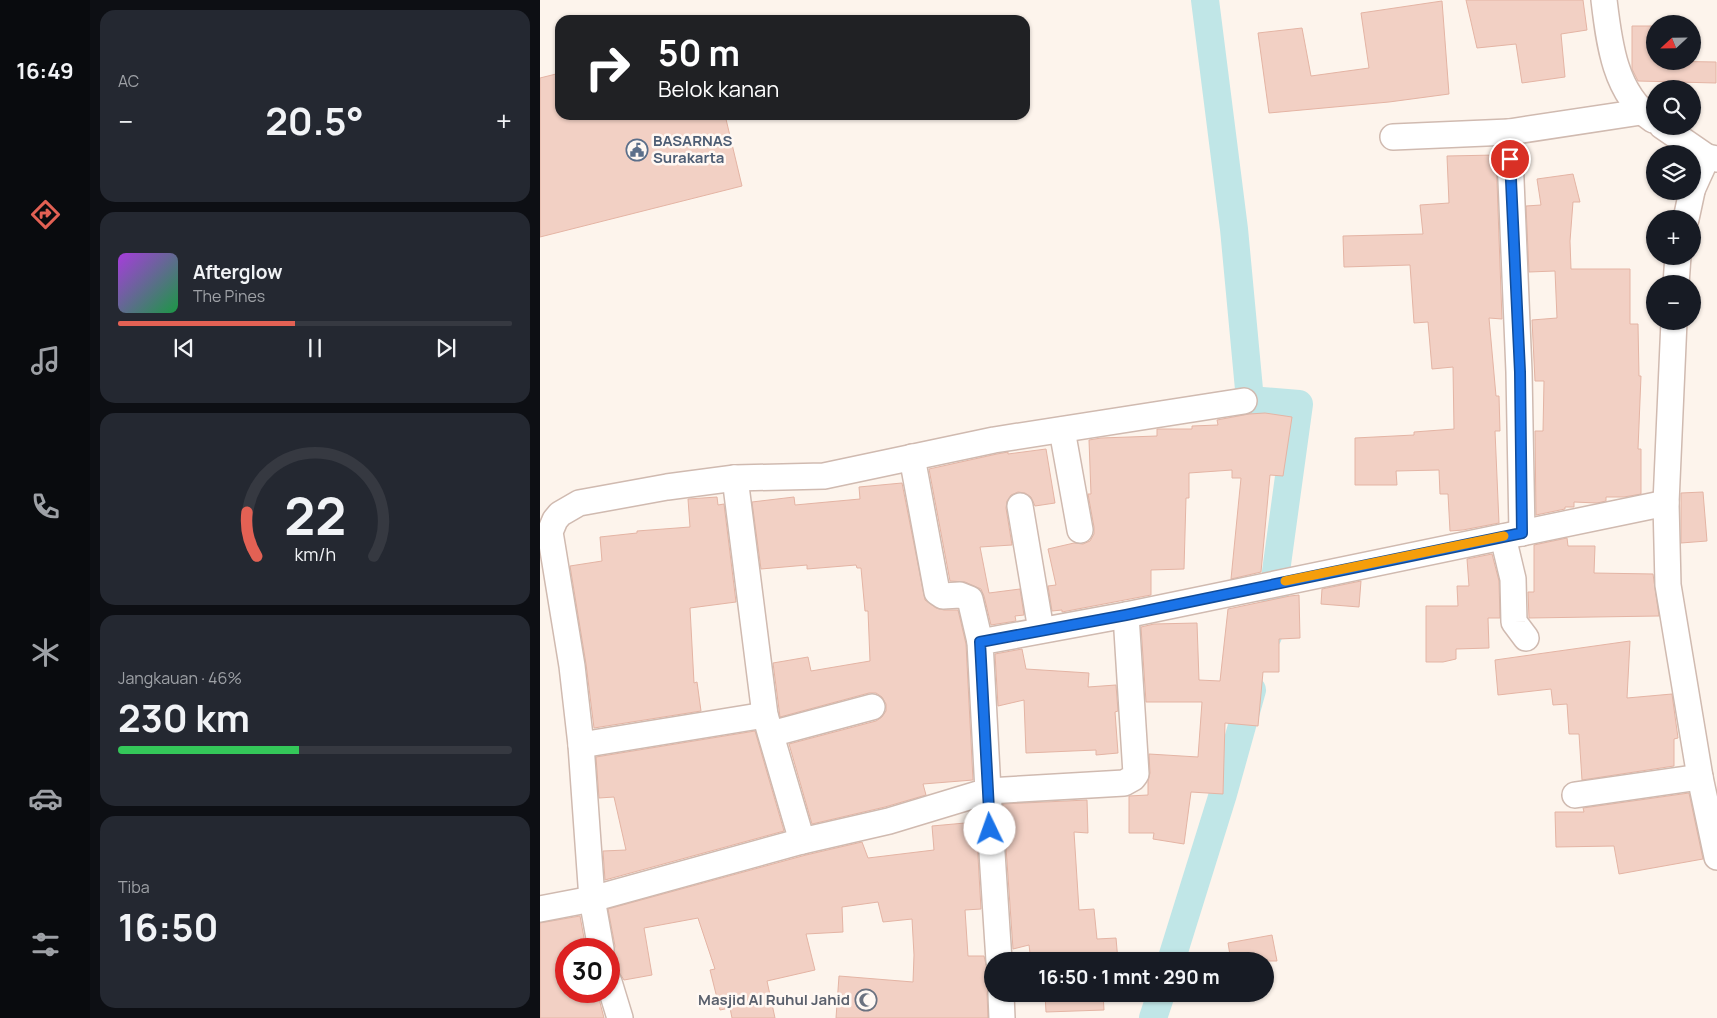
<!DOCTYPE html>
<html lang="id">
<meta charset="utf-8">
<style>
:root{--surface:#171b24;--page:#242831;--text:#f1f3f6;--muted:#9ea1a6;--line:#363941;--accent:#e36154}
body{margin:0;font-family:Manrope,sans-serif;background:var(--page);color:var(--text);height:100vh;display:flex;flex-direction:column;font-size:19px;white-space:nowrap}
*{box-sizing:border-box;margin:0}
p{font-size:16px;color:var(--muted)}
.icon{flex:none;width:28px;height:28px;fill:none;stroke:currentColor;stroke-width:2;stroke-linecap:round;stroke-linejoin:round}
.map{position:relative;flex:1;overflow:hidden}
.drawer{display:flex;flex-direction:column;gap:10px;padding:10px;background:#0d0f14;width:450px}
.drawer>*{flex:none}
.guide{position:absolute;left:15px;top:15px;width:475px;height:105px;border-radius:15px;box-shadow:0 1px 4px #0004;background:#202124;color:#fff;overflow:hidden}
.needle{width:32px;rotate:248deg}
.controls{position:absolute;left:1106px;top:15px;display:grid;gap:10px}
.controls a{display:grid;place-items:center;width:55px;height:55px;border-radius:50%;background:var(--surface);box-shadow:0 1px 4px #0004;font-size:25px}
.speed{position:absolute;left:15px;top:938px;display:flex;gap:10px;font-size:25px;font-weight:700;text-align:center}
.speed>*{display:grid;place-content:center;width:65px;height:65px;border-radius:50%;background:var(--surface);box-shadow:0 1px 4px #0004;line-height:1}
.speed .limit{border:8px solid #d22;background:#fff;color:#111}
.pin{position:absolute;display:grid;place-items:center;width:42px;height:42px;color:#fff;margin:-21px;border:2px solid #fff;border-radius:50%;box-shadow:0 1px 5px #0007}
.me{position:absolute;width:55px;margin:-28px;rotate:357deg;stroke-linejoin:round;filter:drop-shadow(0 0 4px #0008)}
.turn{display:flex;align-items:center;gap:18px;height:105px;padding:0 20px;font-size:22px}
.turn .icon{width:65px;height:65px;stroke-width:2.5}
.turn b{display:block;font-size:35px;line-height:42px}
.big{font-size:38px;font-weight:700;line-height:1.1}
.drawer .tile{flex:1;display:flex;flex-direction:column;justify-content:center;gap:8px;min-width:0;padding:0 18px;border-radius:15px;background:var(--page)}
.drawer .dial{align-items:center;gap:0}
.dial svg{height:130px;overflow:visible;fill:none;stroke:var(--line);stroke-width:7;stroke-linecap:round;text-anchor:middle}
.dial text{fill:var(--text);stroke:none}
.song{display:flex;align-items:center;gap:15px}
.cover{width:60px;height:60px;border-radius:8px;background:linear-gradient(135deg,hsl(280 70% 55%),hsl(140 70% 35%))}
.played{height:5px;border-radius:2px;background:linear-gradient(90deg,var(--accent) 45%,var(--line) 45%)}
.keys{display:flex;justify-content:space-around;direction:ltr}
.heat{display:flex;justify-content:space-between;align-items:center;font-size:28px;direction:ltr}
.charge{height:8px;border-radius:4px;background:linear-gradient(90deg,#34c759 46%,var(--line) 0)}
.trip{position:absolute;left:444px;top:952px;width:290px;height:50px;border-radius:25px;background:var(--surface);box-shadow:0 1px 4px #0004;font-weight:700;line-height:50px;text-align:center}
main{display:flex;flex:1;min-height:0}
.tabs{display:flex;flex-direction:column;width:90px;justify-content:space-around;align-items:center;background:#090b0e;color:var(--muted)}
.tabs .icon{width:35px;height:35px}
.tabs .current{color:var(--accent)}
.tabs b{font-size:22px;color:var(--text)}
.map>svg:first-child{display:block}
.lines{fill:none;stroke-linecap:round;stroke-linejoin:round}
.canal{stroke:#c0e6e7;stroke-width:28}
.building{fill:#f2d0c4;stroke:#e4b4a4}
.minor-casing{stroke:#d0bab0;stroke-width:28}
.minor{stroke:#fff;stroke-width:25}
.route-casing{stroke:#114b97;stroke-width:12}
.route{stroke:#1a73e8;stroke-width:9}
.slow{stroke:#f59e0b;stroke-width:9}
.labels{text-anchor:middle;stroke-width:5;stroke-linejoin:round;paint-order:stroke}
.service-label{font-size:15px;font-weight:bold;fill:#4e5e75;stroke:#fff8f3;text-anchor:start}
.worship-label{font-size:15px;font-weight:bold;fill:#5b616d;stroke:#fff8f3;text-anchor:end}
</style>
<main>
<nav class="tabs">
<b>16:49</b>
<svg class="icon current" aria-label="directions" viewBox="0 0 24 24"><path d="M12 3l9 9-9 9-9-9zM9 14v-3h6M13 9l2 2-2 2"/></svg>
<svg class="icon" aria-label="music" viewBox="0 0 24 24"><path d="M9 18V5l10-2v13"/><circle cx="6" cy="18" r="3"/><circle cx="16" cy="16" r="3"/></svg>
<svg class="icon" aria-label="phone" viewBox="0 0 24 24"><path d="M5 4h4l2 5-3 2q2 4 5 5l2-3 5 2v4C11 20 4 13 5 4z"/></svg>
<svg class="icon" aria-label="climate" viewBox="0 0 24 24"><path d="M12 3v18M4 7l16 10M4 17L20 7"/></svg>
<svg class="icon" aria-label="car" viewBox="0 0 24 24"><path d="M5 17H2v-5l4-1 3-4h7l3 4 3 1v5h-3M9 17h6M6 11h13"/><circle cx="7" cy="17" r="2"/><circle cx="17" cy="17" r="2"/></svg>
<svg class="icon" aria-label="filters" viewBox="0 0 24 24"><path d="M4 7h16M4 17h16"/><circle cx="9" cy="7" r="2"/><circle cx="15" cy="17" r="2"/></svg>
</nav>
<section class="drawer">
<div class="tile"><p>AC</p>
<div class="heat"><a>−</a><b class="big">20.5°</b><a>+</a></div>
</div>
<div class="tile">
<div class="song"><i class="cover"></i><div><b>Afterglow</b><p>The Pines</p></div></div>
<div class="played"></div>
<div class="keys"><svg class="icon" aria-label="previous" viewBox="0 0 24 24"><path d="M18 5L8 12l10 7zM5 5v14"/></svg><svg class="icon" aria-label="pause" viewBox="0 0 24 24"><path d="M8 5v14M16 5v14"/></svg><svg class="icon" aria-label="next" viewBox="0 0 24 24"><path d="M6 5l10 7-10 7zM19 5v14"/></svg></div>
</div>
<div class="tile dial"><svg viewBox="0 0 100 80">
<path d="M14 69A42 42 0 1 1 86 69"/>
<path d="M14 69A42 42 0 0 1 8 42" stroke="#e36154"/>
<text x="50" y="56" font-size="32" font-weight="700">22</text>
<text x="50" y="72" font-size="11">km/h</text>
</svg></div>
<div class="tile"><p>Jangkauan · 46%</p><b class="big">230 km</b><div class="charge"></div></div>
<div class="tile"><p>Tiba</p><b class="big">16:50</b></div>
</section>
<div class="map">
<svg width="1177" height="1018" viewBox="0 0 1177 1018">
<rect width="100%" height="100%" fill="#fdf4ec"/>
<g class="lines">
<g class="canal">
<path d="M665 0 694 229 710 400 759 404 734 586 736 608 728 636"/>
<path d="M631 961 683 794 712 690"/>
<path d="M613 1018 621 994"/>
</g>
</g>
<g class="building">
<path d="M926 0H1043L1047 30 1021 34 1025 77 982 83 976 44 937 48Z"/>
<path d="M902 1 909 94 849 102 729 113 718 33 762 28 771 76 829 68 821 13Z"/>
<path d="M1092 26H1115V61L1176 62V83L1098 81 1092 69Z"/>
<path d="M20 73V115H185L202 186 0 237V78Z"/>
<path d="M956 155 962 319 949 318 956 396H959L960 431H955L959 523 923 530 910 531 908 494H900L899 470 856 471 857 485H815V438L874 435V432L914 429 913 367 892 369 888 322 874 323 870 265 804 267 803 236 883 234 880 205 909 203 907 156Z"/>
<path d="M1033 174 1040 202H1033L1030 241 1031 269H1090V324H1098L1099 376H1101L1098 449H1101V494L1084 497H1066V501L1057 503 1034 502V507H1025V509L996 515 995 431H1003L1004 381H995L992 320 1017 318 1015 271 989 272 986 206 1001 205 997 179Z"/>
<path d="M725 413 752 417 743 476 730 475 721 572 691 579 701 478H692V470L649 473V498H646L644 569 611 570V595L522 612V610L512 611 508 586 516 585 508 549 534 543 543 544 550 541 554 534V527L548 494H551L549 440 561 438 617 436V429H652V426L678 425 677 420 709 414Z"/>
<path d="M506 449 515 503 495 506 491 497 485 493 478 492 471 495 467 501 466 508 472 545 440 547 449 593 480 589 484 615 475 616 476 621 451 625 444 596 441 589 425 582 410 581 389 469 457 454 468 452V454Z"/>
<path d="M362 483 385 600 396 608 404 610H418L426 644 433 780 383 784 386 795 345 807 272 824 249 744 336 721 342 717 346 711V704L342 697 336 693H329L240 717 233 663 268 657 271 671 330 661 328 611H325L321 568H317L316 565 267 569V565L221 569 212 502 254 497 255 505 320 499 319 487Z"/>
<path d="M1163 492 1167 541 1141 543V493Z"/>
<path d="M177 497 178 505 184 504 196 602 150 608 154 683 157 682 161 711 54 728 46 664 30 566 62 561 60 537 97 533V531L150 527 148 499Z"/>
<path d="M1027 538 1028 546H1055L1054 573 1113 574 1119 616 989 618 988 592H994V545Z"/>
<path d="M952 554 959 581 960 618H948L949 648 916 649V659L903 662H886V606H918L917 586H929L927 559Z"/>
<path d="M821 581 819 607 781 604 782 589Z"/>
<path d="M759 595 760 638 739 639V672H723L718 726 685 723 683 794 651 792 644 844 613 839 614 833H589V796L608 795V781L610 773 609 754 658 757 662 702H606L601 627 614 624 657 623 659 680 680 681 688 609 750 596Z"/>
<path d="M1090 641 1087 698 1132 694 1138 738 1134 739V766L1042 780 1039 734H1029L1027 704 1013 705 1011 689 958 695 955 660Z"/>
<path d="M482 649 486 669 549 673 548 687 576 685 578 711 575 712 578 753 556 755V750L486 753 484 700 458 706 455 654Z"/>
<path d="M215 731 244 831 65 880 63 851 86 850 74 797 59 798 56 757Z"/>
<path d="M1149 793 1163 859 1079 874 1074 846 1016 847 1015 812H1044L1043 808Z"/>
<path d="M547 800 548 833 534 832 539 910 554 909 557 939 576 938 578 961H491L489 945 473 949 463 804Z"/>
<path d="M436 822 441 909 425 910 428 956H444L447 969 451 973 452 983 448 988 447 994 448 1018H296L299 976 373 982 374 955 372 919 343 922 338 902 302 907 303 932 266 934 275 970 227 981 235 1018H192L190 1008 180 1010 170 970 175 969 158 918 104 928 112 975 84 980 79 972 76 970 73 956 75 946 68 909 266 855 322 842 328 858 394 850 392 826Z"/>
<path d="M40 916 46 949H26V991H57L64 1018H0V923Z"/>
<path d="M732 935 737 961H691L688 943Z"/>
<path d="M505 994H563L564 1010 506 1012Z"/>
</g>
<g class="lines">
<g class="minor-casing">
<g id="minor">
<path d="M1064 0C1069 43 1075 94 1113 120"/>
<path d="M1122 126 1167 157"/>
<path d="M853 137 969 132"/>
<path d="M1152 190 1167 157 1177 159"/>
<path d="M1146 219 1152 191"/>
<path d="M1136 284 1138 256"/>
<path d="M1134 321 1126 503 1128 585 1160 777 1177 857"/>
<path d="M522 430 540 530"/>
<path d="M372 457 397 592 403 596 420 595 430 599 440 642"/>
<path d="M195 478 225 715 262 841"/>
<path d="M480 506 501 630"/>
<path d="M982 533 979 372 969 132 1101 112"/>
<path d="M963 537 973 579 974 622 986 638"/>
<path d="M231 734 332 707"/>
<path d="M41 745 225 715"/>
<path d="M1035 795 1160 777"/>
<path d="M0 909 52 899 262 841 349 821 448 791 440 642 586 615 1126 503"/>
<path d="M61 949 52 899 41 745 32 666 10 532 15 520 20 514 39 503 127 487 195 478 284 476 454 440 704 401"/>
<path d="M459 961 448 791 584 783 593 778 596 774 586 615"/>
<path d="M69 982 80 1018"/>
<path d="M461 994 462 1018"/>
</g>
</g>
<use href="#minor" class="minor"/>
</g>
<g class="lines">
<g class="route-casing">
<path id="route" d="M450 829 440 642 586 615 982 533 980 372 970 159"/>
</g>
<use href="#route" class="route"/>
<path class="slow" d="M745 581 964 536"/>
</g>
<defs>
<g id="civic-ring" transform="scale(1.125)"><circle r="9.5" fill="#fff8f3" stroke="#5c6f8a" stroke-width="1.5"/><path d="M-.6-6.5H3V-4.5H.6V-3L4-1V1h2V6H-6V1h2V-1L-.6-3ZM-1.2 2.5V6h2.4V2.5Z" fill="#5c6f8a"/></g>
<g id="mosque-ring" transform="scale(1.125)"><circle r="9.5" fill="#fff8f3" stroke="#6b7280" stroke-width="1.5"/><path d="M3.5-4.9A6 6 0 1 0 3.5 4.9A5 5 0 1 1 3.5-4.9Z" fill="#6b7280"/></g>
</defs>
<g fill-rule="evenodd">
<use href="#civic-ring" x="97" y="150"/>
<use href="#mosque-ring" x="326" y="1000"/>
</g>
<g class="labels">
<g class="service-label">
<text x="113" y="146">BASARNAS<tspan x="113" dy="17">Surakarta</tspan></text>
</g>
<g class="worship-label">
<text x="310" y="1005">Masjid Al Ruhul Jahid</text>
</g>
</g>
</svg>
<div class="controls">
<a><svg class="needle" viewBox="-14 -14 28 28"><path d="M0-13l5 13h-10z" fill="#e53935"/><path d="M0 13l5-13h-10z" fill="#9ea1a6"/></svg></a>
<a><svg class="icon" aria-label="search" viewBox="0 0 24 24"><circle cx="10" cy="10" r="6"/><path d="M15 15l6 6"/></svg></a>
<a><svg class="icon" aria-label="layers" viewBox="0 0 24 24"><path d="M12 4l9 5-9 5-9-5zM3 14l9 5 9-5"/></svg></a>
<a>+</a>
<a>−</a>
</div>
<div class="speed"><div class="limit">30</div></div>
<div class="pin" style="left:970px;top:159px;background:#d93025"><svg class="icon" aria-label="arrive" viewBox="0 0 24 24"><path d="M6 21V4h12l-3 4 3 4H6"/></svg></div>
<svg class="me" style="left:450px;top:829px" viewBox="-20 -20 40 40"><circle r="19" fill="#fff"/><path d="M0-13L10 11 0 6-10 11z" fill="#1a73e8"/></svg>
<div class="trip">16:50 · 1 mnt · 290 m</div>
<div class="guide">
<div class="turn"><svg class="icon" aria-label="right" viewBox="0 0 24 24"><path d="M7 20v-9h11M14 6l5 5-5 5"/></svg><div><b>50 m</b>Belok kanan</div></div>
</div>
</div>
</main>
